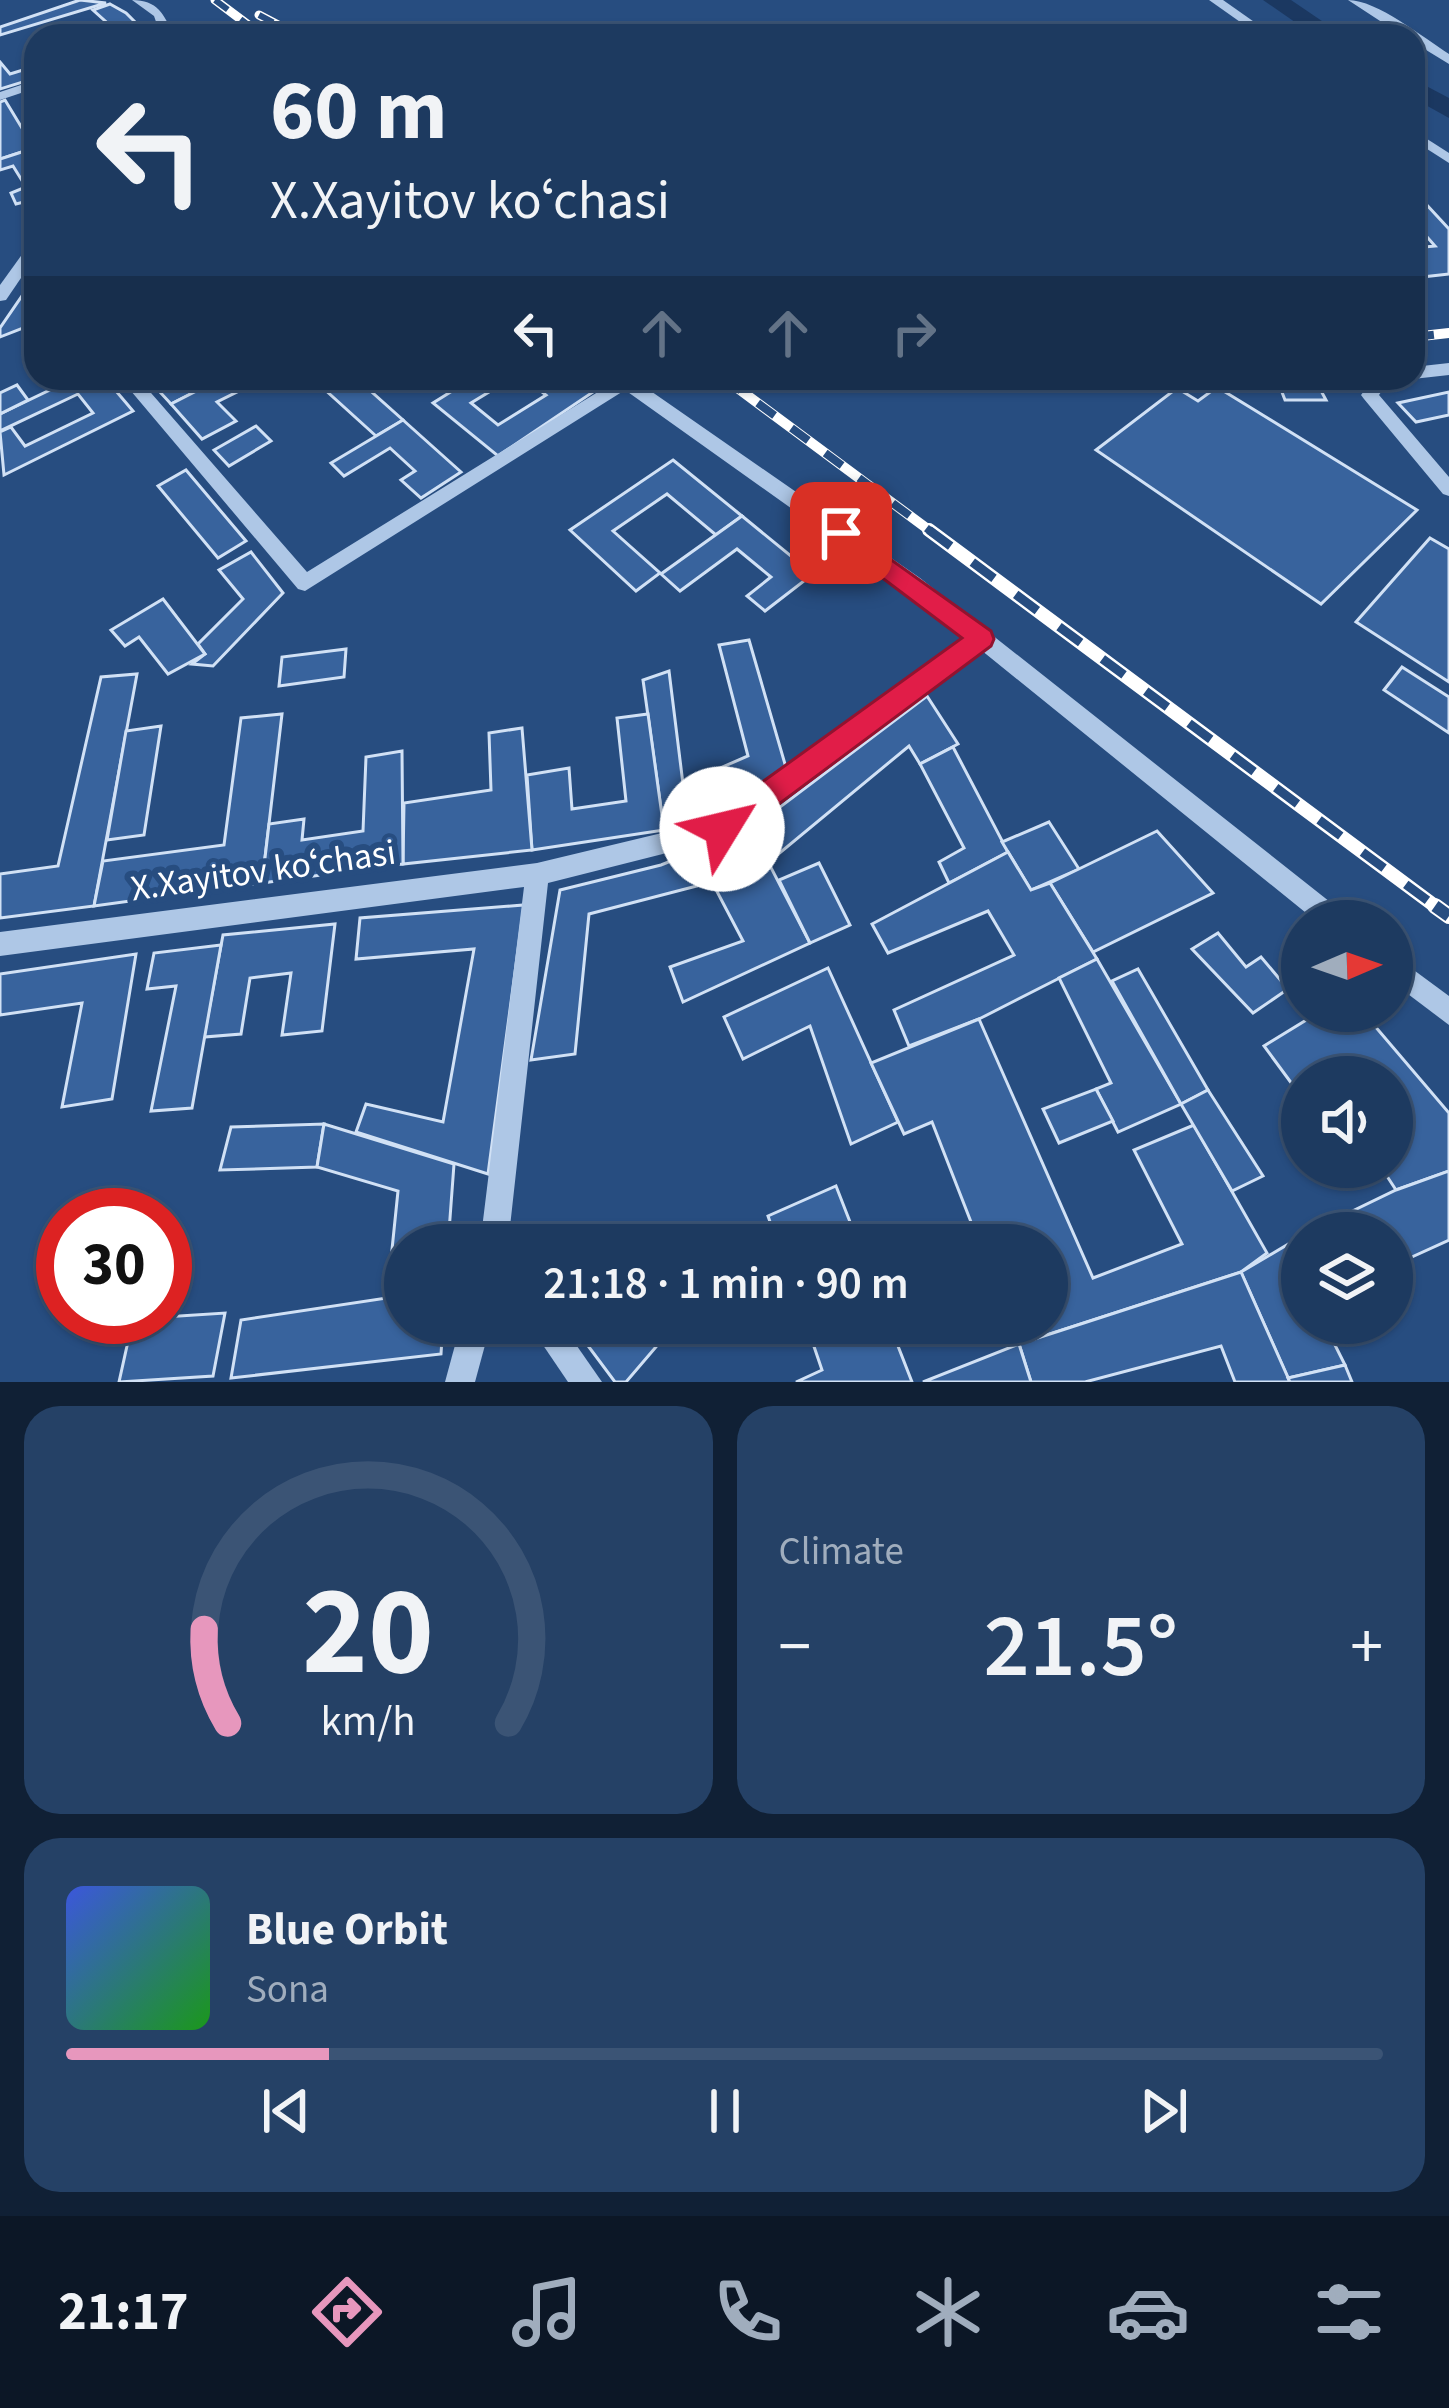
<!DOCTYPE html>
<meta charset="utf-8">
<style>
:root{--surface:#1d3a60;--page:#254166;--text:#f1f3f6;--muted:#a0adbd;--line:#3b5475;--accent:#e797bd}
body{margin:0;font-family:"Source Sans 3",sans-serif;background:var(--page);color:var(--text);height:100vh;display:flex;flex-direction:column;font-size:45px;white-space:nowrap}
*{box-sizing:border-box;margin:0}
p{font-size:39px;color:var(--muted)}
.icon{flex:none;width:66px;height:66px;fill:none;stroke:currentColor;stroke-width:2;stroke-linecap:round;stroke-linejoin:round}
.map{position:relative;height:1382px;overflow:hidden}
.side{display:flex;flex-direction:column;gap:24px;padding:24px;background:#102035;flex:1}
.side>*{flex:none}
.banner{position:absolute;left:24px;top:24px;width:1401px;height:366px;border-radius:36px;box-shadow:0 3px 9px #0004,0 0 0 3px var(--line);background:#1d3a60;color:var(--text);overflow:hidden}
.needle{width:78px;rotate:88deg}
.buttons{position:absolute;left:1281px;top:900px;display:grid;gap:24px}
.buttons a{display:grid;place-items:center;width:132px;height:132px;border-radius:50%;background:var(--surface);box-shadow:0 3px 9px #0004,0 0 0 3px var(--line);font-size:60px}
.speed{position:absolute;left:36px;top:1188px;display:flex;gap:24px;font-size:60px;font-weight:700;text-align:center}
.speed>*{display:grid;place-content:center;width:156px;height:156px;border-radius:50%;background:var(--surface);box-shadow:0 3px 9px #0004,0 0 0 3px var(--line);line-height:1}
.speed .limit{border:18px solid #d22;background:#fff;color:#111}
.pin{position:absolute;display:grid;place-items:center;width:102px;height:102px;color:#fff;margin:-51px;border-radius:24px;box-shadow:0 6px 18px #0006}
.me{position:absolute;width:132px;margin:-66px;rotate:54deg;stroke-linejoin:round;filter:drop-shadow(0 0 9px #0008)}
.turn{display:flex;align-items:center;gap:42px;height:252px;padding:0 48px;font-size:54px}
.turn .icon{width:156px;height:156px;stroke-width:2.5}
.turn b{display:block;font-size:84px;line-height:102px}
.lanes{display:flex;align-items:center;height:114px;padding:0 48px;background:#0003;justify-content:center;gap:60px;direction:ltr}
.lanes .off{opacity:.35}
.big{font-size:90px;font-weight:600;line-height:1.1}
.side .tile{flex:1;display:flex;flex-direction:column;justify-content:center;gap:18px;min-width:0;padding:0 42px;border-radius:36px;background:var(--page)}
.side .dial{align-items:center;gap:0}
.dial svg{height:312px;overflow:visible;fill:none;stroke:var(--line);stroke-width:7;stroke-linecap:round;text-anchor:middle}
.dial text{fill:var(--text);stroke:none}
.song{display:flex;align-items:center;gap:36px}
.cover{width:144px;height:144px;border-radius:18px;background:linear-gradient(135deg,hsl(230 70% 55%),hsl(120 70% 35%))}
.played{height:12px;border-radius:6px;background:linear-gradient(90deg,var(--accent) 20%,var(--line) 20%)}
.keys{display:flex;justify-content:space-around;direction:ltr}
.heat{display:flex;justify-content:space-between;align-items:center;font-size:66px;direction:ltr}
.side .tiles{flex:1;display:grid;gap:24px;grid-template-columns:1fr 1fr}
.tile:last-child{grid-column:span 2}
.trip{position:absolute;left:384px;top:1224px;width:684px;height:120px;border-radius:60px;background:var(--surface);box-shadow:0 3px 9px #0004,0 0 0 3px var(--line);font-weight:600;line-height:120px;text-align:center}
.tabs{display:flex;height:192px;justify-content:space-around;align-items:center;background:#0c1726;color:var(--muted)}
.tabs .icon{width:84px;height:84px}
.tabs .active{color:var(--accent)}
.tabs b{font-size:54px;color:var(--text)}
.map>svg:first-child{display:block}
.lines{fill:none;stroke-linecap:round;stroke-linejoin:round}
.canal{fill:#1b3861;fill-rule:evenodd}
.building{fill:#38639d;stroke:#d1e1f5;stroke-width:3}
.minor{fill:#aec7e6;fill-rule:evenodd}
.rail-far3-casing{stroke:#fff;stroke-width:9}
.rail-far2-casing{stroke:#fff;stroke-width:10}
.rail-far1-casing{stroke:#fff;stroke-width:14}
.rail-casing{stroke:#fff;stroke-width:16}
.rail-far3{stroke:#274d80;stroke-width:6;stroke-dasharray:16;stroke-linecap:butt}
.rail-far2{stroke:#274d80;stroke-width:8;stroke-dasharray:21;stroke-linecap:butt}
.rail-far1{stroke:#274d80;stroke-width:9;stroke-dasharray:27;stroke-linecap:butt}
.rail{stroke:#274d80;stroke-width:12;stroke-dasharray:34;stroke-linecap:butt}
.route{fill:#e11d48;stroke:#92132f;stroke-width:3}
.labels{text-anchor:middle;stroke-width:12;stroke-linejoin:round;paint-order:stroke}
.street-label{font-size:36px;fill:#fff;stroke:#274d80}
</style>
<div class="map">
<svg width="1449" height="1382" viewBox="0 0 1449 1382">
<rect width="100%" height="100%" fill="#274d80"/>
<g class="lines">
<g class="canal">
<path d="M1263 0H1291L1344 36H1315Z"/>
<path d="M1413 79 1449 98V118L1413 98Z"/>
</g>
</g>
<g class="building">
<path d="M80 0 106 3 0 35V27Z"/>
<path d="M110 4 126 13 149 36H122L93 10Z"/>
<path d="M0 62 10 74 36 66V78L0 89Z"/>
<path d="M5 100 34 148 0 159V102Z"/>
<path d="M34 148 36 199 16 204 11 193 26 187 13 166 0 170V159Z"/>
<path d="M1413 190 1449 229V274L1413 278V248L1435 246 1413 221Z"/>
<path d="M36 292V323L0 337V328L24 293Z"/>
<path d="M75 378H105L133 411 4 475 0 432 11 427 25 446 93 413 78 394 0 431V414Z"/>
<path d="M147 378H195L204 387 171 404Z"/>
<path d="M222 378 261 380 217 402 236 421 202 439 171 404Z"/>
<path d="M338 378H356L403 420 376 436 322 387Z"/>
<path d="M473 378H512L471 403 498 425 546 395 524 378H574L593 392 498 456 433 403Z"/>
<path d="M17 385 28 400 0 414V393Z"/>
<path d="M1217 387 1417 510 1321 604 1096 450 1177 388 1198 401Z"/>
<path d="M1280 387H1319L1326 400H1285Z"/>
<path d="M1449 392V415L1416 422 1398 403Z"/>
<path d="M403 420 461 472 421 498 401 480 415 471 390 448 344 476 331 463Z"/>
<path d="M256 426 271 441 229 466 214 450Z"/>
<path d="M673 460 742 516 716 535 667 494 613 531 660 573 636 591 570 530Z"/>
<path d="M186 470 246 541 218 558 158 486Z"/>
<path d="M742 516 813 574 765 611 747 596 771 577 737 549 680 591 661 574Z"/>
<path d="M1430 538 1449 549V682L1356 622Z"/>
<path d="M251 552 283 593 213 666 192 664 205 654 198 644 243 599 219 570Z"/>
<path d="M163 599 205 654 168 674 139 637 125 646 111 630Z"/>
<path d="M749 640 787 771 720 810 664 830 643 680 669 671 683 784 748 756 719 645Z"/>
<path d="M346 649 344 677 279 686 282 657Z"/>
<path d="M1402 667 1449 697V733L1384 690Z"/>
<path d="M137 674 94 906 0 918V874L58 866 101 677Z"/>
<path d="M927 696 958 744 920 764 909 746 770 861 751 829Z"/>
<path d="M282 714 262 883 94 906 103 861 224 845 241 718Z"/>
<path d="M648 714 664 830 532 850 527 775 569 768 572 809 626 801 617 718Z"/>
<path d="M161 726 144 835 107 840 126 731Z"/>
<path d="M522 728 532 850 403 864 404 803 491 790 489 733Z"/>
<path d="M953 747 1008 852 949 883 939 862 964 848 920 764Z"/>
<path d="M402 751 403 864 262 883 269 824 304 819 302 840 363 831 366 757Z"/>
<path d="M1049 822 1079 869 1031 890 1002 842Z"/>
<path d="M751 829 810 943 683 1002 670 967 743 941 712 882 589 914 575 1054 531 1060 560 890 661 865Z"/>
<path d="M1157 831 1213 893 1093 952 1050 883Z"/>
<path d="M1008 852 1031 890 1050 883 1097 959 979 1019 909 1046 894 1010 1014 955 988 911 888 953 872 924Z"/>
<path d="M819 863 850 925 810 943 779 880Z"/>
<path d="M524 905 488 1174 356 1132 366 1104 443 1122 474 949 356 959 360 918Z"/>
<path d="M335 924 322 1031 282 1035 291 973 250 978 241 1034 204 1037 223 935Z"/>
<path d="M1218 933 1246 967 1261 957 1288 989 1253 1013 1192 949Z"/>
<path d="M221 945 192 1108 151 1111 176 986 147 989 154 953Z"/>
<path d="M136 954 112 1099 62 1107 82 1003 0 1015V974Z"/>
<path d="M1097 959 1181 1104 1118 1132 1096 1089 1111 1083 1059 978Z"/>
<path d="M828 968 898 1122 851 1144 810 1026 743 1059 724 1017Z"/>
<path d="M1138 969 1208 1090 1181 1104 1112 981Z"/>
<path d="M1321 1011H1362L1449 1113V1171L1396 1190 1381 1167H1392V1137L1403 1131 1392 1117V1077H1360L1344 1057 1312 1077H1302L1295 1088 1264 1046Z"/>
<path d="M979 1019 1093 1278 1182 1244 1134 1150 1194 1125 1267 1253 1241 1272 1019 1344 1011 1323H1047V1245H980L932 1122 904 1134 871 1063Z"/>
<path d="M1096 1089 1113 1121 1059 1143 1043 1109Z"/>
<path d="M1208 1090 1263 1176 1232 1191 1181 1104Z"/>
<path d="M324 1124 317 1167 220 1170 231 1127Z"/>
<path d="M324 1124 454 1164 448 1245H405V1323H443L441 1354 231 1378 241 1320 387 1298 398 1191 317 1167Z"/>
<path d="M1449 1171V1240L1392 1266V1233H1307L1396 1190Z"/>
<path d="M836 1186 859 1245H778L768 1216Z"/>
<path d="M580 1224 597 1245H560Z"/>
<path d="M1302 1236V1323H1324L1345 1365 1288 1378 1241 1272Z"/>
<path d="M1241 1272 1290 1382H1235L1221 1346 1085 1382H1031L1019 1344Z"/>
<path d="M225 1313 213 1376 119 1382 133 1319Z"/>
<path d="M571 1323H658L667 1334 626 1382H615Z"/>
<path d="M806 1323H889L912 1382H796L822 1370Z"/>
<path d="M1019 1344 1031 1382H923Z"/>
<path d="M1345 1365 1352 1382H1290L1288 1378Z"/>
</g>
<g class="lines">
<g class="minor">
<path d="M132 0C157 0 165 14 173 36H161L154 16Z"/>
<path d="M1209 0H1223L1274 36H1260Z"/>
<path d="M1348 0C1377 0 1424 38 1449 54V64L1413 42V36H1403Z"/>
<path d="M36 80V88L0 100V92Z"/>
<path d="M1413 130 1449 153V163L1413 140Z"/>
<path d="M36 240V256L6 300 0 301V285L31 242Z"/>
<path d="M1449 363V375L1413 379 1410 378 1413 367Z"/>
<path d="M120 378H138L307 572 614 382 612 378H632L920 578 1344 913 1347 921H1316L981 650 730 837 548 883 508 1245H480L524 887 0 956V932L537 863 716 820 966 638 906 590 625 390 305 591 298 589Z"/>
<path d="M1374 378H1391L1379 395 1449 477V496L1443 494 1364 399 1361 395Z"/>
<path d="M1392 954 1449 996V1025L1392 982Z"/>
<path d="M461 1323H491L475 1382H445Z"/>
<path d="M528 1323H561L602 1382H568Z"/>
</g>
<g class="rail-far3-casing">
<g id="rail-far3">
<path d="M215 0 263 36"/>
<path d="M259 15 299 36"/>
</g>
</g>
<g class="rail-far2-casing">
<g id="rail-far2">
<path d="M1413 337 1449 333"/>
<path d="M724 378 933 533"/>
</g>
</g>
<g class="rail-far1-casing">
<path id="rail-far1" d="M929 530 1439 909"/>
</g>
<g class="rail-casing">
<path id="rail" d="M1435 906 1449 916"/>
</g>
<use href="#rail-far3" class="rail-far3"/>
<use href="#rail-far2" class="rail-far2"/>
<use href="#rail-far1" class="rail-far1"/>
<use href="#rail" class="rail"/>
</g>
<path class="route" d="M841 524 991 631 994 639 991 646 732 839 722 843 711 839 707 829 711 819 962 638 832 540V527Z"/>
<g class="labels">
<g class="street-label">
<text transform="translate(263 869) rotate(-8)" y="13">X.Xayitov koʻchasi</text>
</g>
</g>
</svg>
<div class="buttons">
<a><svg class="needle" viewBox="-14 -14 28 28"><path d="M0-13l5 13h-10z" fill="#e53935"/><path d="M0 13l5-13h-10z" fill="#a0adbd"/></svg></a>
<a><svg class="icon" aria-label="sound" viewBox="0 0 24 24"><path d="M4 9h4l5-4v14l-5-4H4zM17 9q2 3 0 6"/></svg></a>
<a><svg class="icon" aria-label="layers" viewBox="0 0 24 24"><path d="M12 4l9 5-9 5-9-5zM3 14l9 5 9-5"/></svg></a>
</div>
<div class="speed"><div class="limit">30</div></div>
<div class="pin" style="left:841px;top:533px;background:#d93025"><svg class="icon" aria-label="arrive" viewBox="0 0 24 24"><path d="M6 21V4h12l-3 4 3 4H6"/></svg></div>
<svg class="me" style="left:722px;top:829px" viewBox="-20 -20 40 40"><circle r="19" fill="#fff"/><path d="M0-13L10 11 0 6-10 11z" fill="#e11d48"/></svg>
<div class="trip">21:18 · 1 min · 90 m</div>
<div class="banner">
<div class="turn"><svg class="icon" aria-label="left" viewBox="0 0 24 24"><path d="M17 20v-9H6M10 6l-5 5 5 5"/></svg><div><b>60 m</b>X.Xayitov koʻchasi</div></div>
<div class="lanes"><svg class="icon" aria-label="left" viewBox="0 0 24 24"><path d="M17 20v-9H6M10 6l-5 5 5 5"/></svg><svg class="icon off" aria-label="ahead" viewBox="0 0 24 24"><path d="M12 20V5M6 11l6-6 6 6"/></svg><svg class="icon off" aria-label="ahead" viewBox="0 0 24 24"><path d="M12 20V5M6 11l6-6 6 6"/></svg><svg class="icon off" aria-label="right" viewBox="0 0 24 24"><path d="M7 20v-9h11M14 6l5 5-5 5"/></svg></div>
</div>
</div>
<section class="side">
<div class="tiles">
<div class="tile dial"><svg viewBox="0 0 100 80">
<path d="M14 69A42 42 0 1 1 86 69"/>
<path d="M14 69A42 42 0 0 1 8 45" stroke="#e797bd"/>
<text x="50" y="56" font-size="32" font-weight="700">20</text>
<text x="50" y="72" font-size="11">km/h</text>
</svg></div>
<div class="tile"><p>Climate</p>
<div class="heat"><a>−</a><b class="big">21.5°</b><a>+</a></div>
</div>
<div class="tile">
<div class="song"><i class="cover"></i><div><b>Blue Orbit</b><p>Sona</p></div></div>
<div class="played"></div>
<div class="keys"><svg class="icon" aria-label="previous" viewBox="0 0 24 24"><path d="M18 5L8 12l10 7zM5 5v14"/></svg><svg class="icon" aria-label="pause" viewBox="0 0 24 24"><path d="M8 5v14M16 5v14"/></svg><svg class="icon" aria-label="next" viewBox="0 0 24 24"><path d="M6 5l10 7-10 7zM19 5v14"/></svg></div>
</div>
</div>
</section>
<nav class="tabs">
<b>21:17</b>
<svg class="icon active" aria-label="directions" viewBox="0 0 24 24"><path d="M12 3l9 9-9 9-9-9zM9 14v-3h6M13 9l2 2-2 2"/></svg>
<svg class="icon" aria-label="music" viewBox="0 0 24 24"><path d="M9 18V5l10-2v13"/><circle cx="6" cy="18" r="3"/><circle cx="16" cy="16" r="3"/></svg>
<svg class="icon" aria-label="phone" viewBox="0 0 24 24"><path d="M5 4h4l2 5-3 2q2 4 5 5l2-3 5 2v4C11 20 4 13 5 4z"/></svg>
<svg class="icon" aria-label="climate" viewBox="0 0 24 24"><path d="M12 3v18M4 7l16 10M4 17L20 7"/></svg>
<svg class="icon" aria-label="car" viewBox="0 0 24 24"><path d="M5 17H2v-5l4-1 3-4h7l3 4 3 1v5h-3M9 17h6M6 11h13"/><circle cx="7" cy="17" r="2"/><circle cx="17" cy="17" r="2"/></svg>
<svg class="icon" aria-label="filters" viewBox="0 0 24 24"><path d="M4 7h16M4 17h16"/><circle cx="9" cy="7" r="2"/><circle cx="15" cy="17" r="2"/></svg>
</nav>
